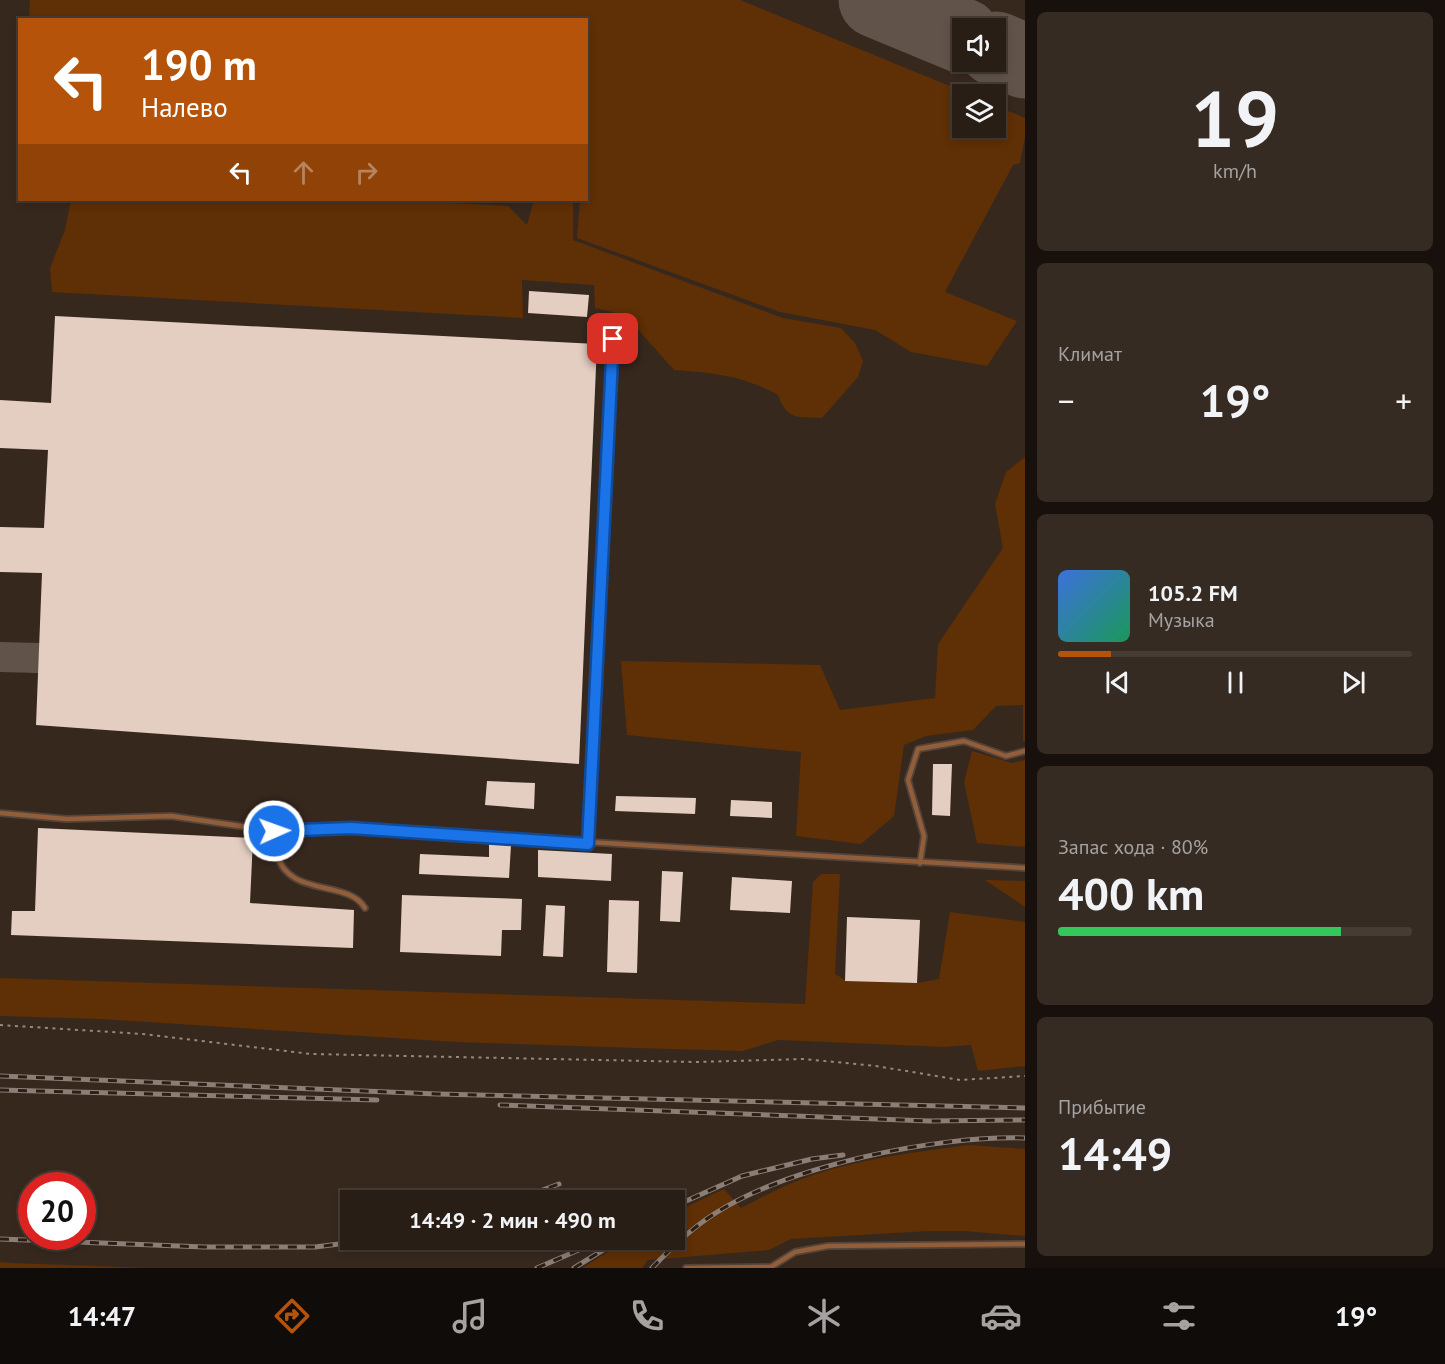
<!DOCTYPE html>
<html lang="ru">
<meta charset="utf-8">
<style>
:root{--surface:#291e16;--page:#352b23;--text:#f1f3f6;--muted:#a5a2a1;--line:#453c35;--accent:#b45309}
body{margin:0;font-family:"PT Sans",sans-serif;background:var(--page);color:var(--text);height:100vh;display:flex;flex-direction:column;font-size:22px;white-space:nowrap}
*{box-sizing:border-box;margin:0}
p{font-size:20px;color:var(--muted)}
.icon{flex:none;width:33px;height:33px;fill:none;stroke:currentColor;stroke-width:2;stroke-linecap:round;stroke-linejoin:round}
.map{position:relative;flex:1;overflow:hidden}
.drawer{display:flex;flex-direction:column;gap:12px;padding:12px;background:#17100c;width:420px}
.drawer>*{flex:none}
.banner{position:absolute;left:18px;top:18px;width:570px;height:183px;border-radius:0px;box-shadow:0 3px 9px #0003,0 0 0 2px var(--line);background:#b45309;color:#fff;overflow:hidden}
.buttons{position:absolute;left:952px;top:18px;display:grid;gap:12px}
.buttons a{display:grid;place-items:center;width:54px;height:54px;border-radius:0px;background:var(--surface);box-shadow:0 3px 9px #0003,0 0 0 2px var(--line);font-size:30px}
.speed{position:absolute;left:18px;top:1172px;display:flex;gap:12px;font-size:30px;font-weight:700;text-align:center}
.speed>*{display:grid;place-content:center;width:78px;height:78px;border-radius:50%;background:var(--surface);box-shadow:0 3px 9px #0003,0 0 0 2px var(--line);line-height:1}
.speed .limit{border:9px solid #d22;background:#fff;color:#111}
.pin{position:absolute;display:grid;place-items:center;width:51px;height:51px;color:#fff;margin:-26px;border-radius:12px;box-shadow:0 3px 9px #0006}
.me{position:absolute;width:66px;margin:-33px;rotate:88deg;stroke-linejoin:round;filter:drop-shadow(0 0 4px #0008)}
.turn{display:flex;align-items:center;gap:21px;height:126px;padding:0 24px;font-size:27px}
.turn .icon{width:78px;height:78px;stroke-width:2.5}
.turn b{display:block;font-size:42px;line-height:51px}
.lanes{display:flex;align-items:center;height:57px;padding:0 24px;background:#0003;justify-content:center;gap:30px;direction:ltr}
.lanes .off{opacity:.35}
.big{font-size:45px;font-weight:600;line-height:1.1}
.drawer .tile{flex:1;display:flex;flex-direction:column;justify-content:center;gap:9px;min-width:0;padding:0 21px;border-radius:9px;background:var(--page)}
.drawer .dial{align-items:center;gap:0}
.dial b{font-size:78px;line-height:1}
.song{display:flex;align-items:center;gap:18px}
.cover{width:72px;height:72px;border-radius:9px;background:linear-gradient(135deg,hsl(220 70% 55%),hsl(150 70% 35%))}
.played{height:6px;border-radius:3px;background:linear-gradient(90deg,var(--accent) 15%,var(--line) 15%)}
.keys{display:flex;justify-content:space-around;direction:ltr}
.heat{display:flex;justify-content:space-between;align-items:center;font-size:33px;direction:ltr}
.charge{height:9px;border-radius:4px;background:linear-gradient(90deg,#34c759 80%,var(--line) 0)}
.trip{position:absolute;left:340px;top:1190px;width:345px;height:60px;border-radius:0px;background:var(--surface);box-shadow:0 3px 9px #0003,0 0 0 2px var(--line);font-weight:600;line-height:60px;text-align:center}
.menu{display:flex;height:96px;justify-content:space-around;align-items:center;background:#100c09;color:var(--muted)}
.menu .icon{width:42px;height:42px}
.menu .current{color:var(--accent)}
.menu b{font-size:27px;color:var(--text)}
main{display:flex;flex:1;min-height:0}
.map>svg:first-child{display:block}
.green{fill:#5f2f05}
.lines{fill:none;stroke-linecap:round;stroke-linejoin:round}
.taxiway{stroke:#61534a;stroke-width:30}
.runway{stroke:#61534a;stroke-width:75}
.building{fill:#e3cec1}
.service-casing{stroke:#53443b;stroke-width:8}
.path{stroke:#968981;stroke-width:2;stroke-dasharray:3 4.5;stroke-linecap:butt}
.service{stroke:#925d39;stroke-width:4.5}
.rail-casing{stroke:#8b7e76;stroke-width:5}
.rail{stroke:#2d1e14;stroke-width:3;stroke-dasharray:9;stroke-linecap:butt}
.route-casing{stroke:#114b97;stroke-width:15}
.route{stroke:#1a73e8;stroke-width:10}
</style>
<main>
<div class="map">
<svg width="1025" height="1268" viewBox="0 0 1025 1268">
<rect width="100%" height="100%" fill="#37281e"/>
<g class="green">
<path d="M30 0H740L969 94H963V128H996V106L1025 118V137L1020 163 1013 165 945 292 1017 321 987 366 911 352 875 330 780 312 577 238 580 200H586V20L29 19Z"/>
<path d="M71 200H449L451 203 508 206 527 225 534 200H573V240L783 318 841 328 855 343 863 361 858 377 822 418C797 417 787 420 778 395 742 375 713 373 674 370L625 315 595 308 594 285 522 280 523 318 52 292 50 268 65 230Z"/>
<path d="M1025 457V741H1023V705L996 706 973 730 926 736 904 745 894 816 861 844 796 836 801 752 627 735 621 661 820 665 840 710 935 698 938 644 1003 548 995 504 1006 472Z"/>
<path d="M972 751 1012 763 1025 760V847L977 843 964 782Z"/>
<path d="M821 874H840L835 974 845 980 917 983 939 979 950 912 1025 922V1066L978 1071 971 1045 944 1047 778 1040 743 1051 637 1048 455 1042 101 1019 0 1016V978L805 1004 813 882Z"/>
<path d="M985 880 1025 881V907Z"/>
<path d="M969 1145 1025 1149V1236L964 1231H929L791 1239 769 1250 648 1260 642 1268H582L629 1239H675V1212L724 1189 741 1208C765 1196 788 1183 813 1175 863 1158 917 1152 969 1145Z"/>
<path d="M0 1262 12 1263 151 1268H0Z"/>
</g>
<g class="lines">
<path class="taxiway" d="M0 657 38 658"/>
<g class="runway">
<path d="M876 0 963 36"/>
<path d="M996 49 1025 61"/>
</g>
</g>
<g class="building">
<path d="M529 291 589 295 587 317 528 313Z"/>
<path d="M55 316 597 344 579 764 36 725 42 573 0 572V527L44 528 48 450 0 448V400L51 403Z"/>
<path d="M933 764H952L950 816 932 815Z"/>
<path d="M487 781 535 783 534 809 485 805Z"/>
<path d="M616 796 696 798 695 814 615 811Z"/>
<path d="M731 800 772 802V818L730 816Z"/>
<path d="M38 828 253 838 250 903 354 910 353 948 11 935 12 911H35Z"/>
<path d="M489 844 511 845 509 878 419 874 420 854 489 857Z"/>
<path d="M538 850 612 854 611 881 538 877Z"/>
<path d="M662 871 683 872 680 922 660 921Z"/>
<path d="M732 877 792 881 790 913 730 910Z"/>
<path d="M402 895 522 899 521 930H502L501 956 400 952Z"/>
<path d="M609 900 639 901 637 973 607 972Z"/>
<path d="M546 905 565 906 563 957 543 956Z"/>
<path d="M847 917 920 920 917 983 845 981Z"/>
</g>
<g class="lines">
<g class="service-casing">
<g id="service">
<path d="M0 813 67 819 171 816 274 831 351 828 1025 868"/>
<path d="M274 831C275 838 275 847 277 854 288 898 348 879 365 908"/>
<path d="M587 844 613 339"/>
<path d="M920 863 924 836 908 780 918 749 964 741 1006 756 1025 751"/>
<path d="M686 1268 771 1267 795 1252 828 1246 1025 1244"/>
</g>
</g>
<path class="path" d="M0 1025 143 1034 311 1054 696 1062 804 1059 876 1066 960 1080 1025 1076"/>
<use href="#service" class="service"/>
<g class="rail-casing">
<g id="rail">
<path d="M0 1076 437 1094 1025 1108"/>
<path d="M0 1090 377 1100"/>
<path d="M500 1105 929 1121 1025 1120"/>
<path d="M515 1200 559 1184"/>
<path d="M675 1206 742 1176 812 1159 843 1155"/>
<path d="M0 1239 204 1247H315L379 1239"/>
<path d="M537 1268 604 1239"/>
<path d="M574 1268 621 1239"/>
<path d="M652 1268C670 1249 692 1228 714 1214 788 1166 937 1135 1025 1138"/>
</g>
</g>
<use href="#rail" class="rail"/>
</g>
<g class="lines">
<g class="route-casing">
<path id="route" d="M274 831 351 828 588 844 613 339"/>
</g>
<use href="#route" class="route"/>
</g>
</svg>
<div class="buttons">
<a><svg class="icon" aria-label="sound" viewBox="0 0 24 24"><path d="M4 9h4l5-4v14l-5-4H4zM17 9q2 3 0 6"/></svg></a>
<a><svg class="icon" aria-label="layers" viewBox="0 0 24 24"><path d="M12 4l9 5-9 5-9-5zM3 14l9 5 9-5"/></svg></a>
</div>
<div class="speed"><div class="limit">20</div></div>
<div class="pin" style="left:613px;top:339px;background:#d93025"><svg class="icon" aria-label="arrive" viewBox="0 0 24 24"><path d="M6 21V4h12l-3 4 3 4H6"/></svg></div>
<svg class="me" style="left:274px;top:831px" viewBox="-20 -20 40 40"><circle r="17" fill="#1a73e8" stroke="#fff" stroke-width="3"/><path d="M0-11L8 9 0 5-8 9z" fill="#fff"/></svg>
<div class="trip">14:49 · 2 мин · 490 m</div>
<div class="banner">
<div class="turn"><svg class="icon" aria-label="left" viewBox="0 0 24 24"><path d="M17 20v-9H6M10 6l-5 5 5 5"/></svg><div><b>190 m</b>Налево</div></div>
<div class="lanes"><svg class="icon" aria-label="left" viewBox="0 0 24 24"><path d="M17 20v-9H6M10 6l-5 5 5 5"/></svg><svg class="icon off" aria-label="ahead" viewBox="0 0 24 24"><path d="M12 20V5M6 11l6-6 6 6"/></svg><svg class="icon off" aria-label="right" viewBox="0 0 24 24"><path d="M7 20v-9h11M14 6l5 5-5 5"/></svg></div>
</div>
</div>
<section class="drawer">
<div class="tile dial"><b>19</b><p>km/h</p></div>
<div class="tile"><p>Климат</p>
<div class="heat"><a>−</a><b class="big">19°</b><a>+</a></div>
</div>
<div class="tile">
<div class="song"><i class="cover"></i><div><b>105.2 FM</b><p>Музыка</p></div></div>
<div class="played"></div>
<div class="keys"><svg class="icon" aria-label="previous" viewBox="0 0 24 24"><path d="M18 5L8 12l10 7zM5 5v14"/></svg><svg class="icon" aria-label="pause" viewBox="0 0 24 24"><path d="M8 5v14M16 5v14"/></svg><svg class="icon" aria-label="next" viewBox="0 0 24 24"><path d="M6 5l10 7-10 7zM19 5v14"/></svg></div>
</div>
<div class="tile"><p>Запас хода · 80%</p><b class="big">400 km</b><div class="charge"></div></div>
<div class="tile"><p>Прибытие</p><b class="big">14:49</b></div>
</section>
</main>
<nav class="menu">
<b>14:47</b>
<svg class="icon current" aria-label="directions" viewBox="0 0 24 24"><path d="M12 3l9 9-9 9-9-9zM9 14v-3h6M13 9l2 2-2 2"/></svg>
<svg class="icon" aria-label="music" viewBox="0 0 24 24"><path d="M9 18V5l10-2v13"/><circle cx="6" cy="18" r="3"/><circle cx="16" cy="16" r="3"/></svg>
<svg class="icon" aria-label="phone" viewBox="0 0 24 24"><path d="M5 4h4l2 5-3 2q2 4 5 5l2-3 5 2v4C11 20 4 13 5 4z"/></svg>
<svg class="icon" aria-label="climate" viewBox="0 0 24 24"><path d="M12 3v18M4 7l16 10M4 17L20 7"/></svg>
<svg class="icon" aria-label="car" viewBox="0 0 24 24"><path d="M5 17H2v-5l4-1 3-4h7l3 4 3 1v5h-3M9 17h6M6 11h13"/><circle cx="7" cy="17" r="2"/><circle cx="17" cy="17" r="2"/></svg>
<svg class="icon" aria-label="filters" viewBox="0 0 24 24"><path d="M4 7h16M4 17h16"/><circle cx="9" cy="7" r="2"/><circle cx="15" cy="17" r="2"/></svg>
<b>19°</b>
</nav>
